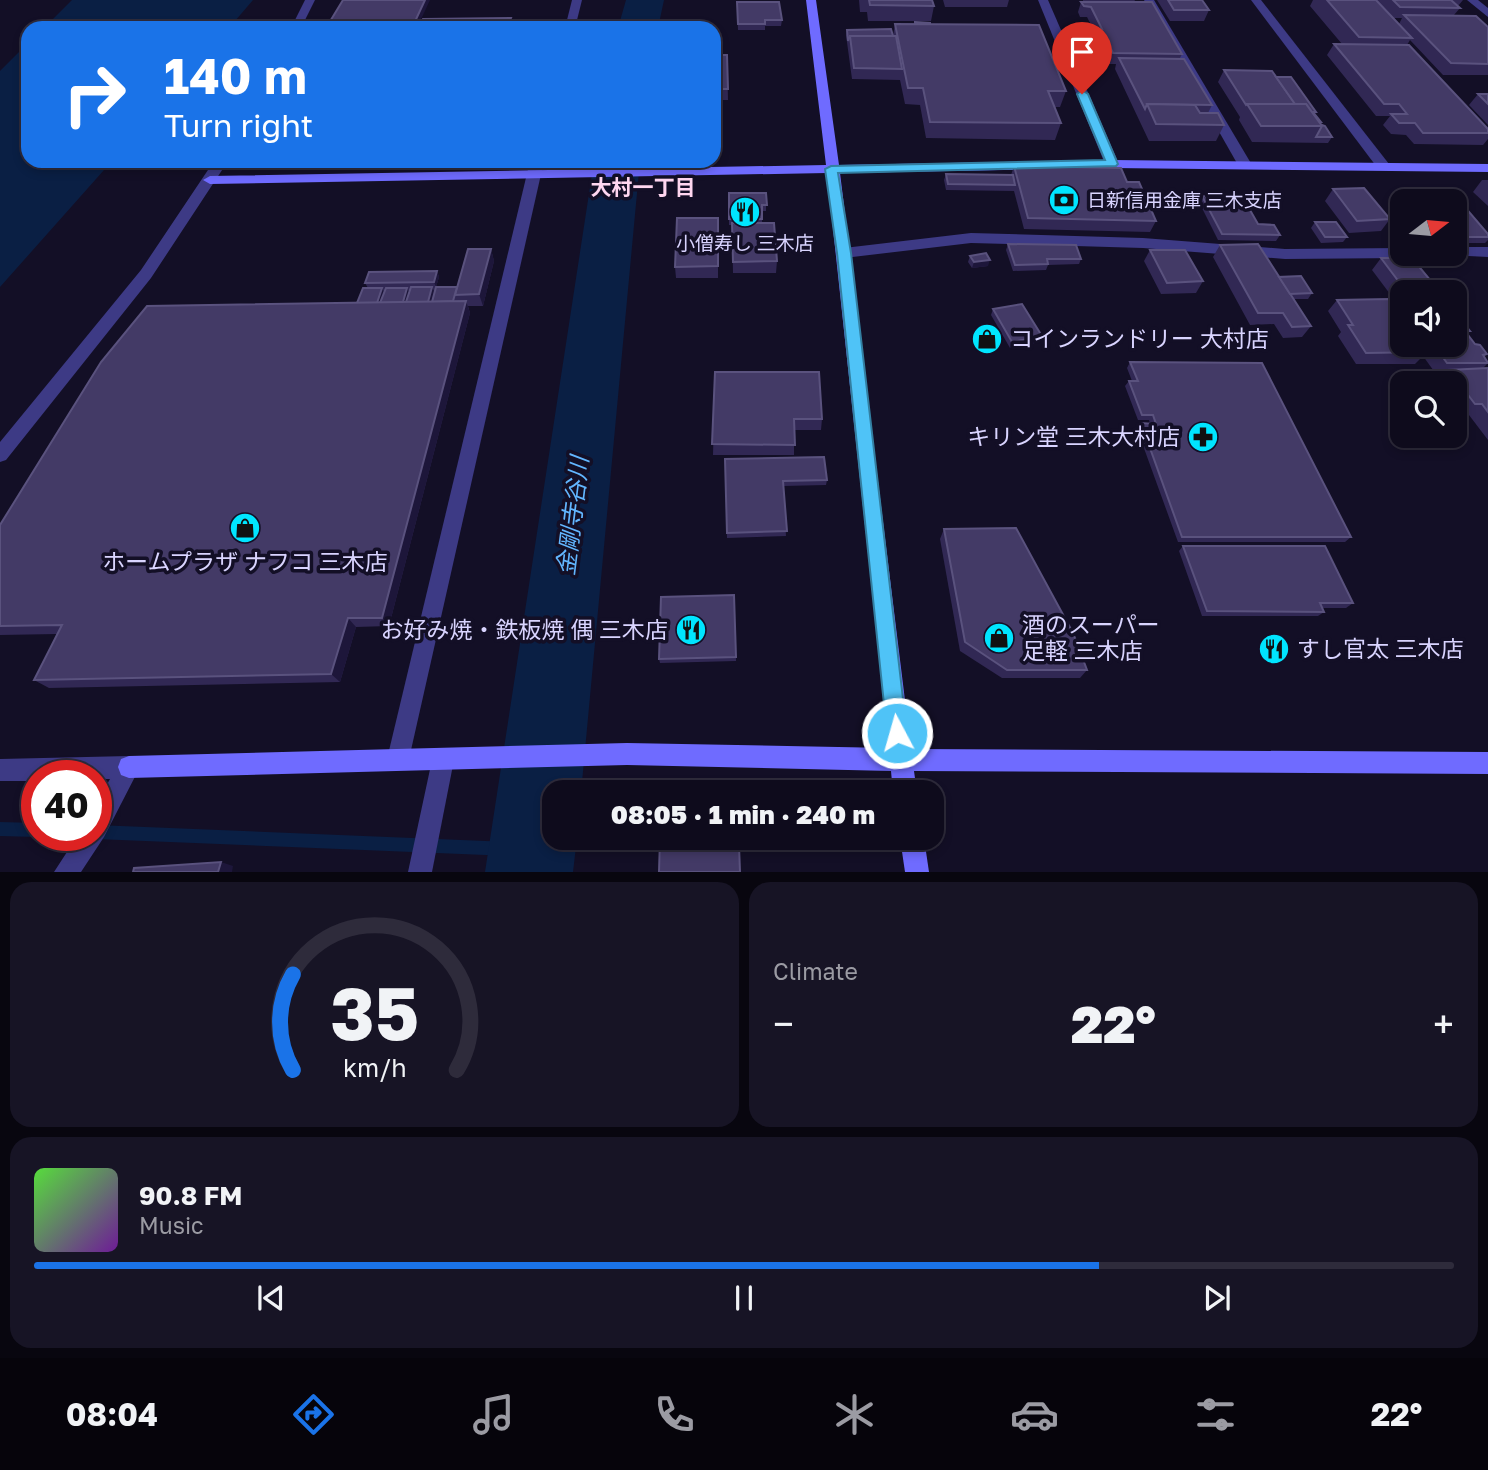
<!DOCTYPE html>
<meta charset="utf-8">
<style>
:root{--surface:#0e0b1c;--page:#171425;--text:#f1f3f6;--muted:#9b9ba3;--line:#2e2b3b;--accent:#1a73e8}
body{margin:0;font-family:"Golos Text","Noto Sans JP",sans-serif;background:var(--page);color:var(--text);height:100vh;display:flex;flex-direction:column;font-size:26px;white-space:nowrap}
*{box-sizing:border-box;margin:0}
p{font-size:23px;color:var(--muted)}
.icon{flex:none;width:38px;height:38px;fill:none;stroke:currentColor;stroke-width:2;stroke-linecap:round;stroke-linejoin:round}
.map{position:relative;height:872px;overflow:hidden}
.side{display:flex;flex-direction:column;gap:10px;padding:10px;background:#08060f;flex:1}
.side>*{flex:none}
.banner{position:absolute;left:21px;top:21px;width:700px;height:147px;border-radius:21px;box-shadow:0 4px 10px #0003,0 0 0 2px var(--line);background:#1a73e8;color:#fff;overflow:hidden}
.needle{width:46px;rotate:74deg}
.buttons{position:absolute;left:1390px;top:189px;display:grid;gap:14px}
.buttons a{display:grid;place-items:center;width:77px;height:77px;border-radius:14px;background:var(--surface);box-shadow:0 4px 10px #0003,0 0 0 2px var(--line);font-size:35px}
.speed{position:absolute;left:21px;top:760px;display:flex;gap:14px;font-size:35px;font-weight:700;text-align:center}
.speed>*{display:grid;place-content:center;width:91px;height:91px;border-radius:50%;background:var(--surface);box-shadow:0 4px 10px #0003,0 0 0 2px var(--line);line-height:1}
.speed .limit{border:10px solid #d22;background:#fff;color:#111}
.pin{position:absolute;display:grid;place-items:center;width:60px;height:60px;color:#fff;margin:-72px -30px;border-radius:50% 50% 50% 0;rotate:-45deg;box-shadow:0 0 7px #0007}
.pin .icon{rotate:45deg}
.me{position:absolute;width:77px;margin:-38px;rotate:354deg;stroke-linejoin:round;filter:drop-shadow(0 0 5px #0008)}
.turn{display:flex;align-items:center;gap:24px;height:147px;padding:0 28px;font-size:32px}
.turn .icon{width:91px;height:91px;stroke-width:2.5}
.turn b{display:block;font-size:49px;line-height:60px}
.big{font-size:52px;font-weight:800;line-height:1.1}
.side .card{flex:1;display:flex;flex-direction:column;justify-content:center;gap:10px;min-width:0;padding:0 24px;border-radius:21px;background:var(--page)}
.side .dial{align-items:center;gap:0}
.dial svg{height:182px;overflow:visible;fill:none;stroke:var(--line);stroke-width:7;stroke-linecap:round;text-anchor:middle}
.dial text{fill:var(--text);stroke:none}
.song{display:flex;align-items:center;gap:21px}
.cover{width:84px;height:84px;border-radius:10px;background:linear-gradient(135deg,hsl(110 70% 55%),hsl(280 70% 35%))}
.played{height:7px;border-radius:4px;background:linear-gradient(90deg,var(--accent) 75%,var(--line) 75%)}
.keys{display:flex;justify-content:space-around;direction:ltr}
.heat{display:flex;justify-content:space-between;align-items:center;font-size:38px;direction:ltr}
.side .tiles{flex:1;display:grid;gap:10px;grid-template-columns:1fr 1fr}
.card:last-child{grid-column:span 2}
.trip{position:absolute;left:542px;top:780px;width:402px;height:70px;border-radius:21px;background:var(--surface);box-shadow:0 4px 10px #0003,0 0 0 2px var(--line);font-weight:800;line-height:70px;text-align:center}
.dock{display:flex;height:112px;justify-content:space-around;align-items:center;background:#06040b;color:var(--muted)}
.dock .icon{width:49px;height:49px}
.dock .selected{color:var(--accent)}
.dock b{font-size:32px;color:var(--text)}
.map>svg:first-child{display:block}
.water{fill:#0a1f44}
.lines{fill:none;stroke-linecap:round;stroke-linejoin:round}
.stream{fill:#0a1f44;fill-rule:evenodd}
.river{fill:#0a1f44;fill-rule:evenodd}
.street{fill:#3d3a85;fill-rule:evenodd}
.secondary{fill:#6f6bff;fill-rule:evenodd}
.wall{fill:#312854;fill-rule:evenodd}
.shaded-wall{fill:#1d163a}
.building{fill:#433a66;stroke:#5a527e;stroke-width:2}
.route{fill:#4fc3f7;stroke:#337fa1;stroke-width:2}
.labels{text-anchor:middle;stroke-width:7;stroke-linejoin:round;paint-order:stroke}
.far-poi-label{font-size:19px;fill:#d9d4ff;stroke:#130f26;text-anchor:start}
.far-neighbourhood-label{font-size:21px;font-weight:bold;fill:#ffd6f0;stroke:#130f26}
.poi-label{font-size:23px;fill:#d9d4ff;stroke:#130f26;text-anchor:start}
.water-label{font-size:24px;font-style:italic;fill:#62b6ff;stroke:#130f26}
</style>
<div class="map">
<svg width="1488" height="872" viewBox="0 0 1488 872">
<rect width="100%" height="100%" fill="#130f26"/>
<g class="water">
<path d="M72 0H253L229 28H44Z"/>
<path d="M28 43V161H112L0 287V71Z"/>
</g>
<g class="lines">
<g class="stream">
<path d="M0 822 37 823V835H42L37 837 0 836Z"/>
<path d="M96 825 533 843 538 845 540 850 538 855 533 857 96 839 90 835H96Z"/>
</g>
<g class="river">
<path d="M626 0H664L658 28H618Z"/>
<path d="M594 161H640L581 793H555V838H577L573 872H485Z"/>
</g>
<g class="street">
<path d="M305 0H315L301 28H291Z"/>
<path d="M572 0H582L575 28H565Z"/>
<path d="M1038 0H1048L1119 164 1117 167 1112 168 1105 164Z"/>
<path d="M1144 0H1154L1252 165 1250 168 1245 169 1238 165Z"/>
<path d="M1251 0H1261L1389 164V170H1379Z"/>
<path d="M1467 0H1478L1488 8V17Z"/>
<path d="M214 161H228L151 278 6 460 0 462V442L141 270Z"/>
<path d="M530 161H544L409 759 406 767 398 770 390 767 387 759Z"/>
<path d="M971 233 1143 238 1285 249 1402 248V254H1409L1402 258 1285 259 1143 248 971 243 844 258 837 253 844 248Z"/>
<path d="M1454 247H1488V257L1449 255 1454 254Z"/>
<path d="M443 749 451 752 454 760 432 872H408L432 760 435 752Z"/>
<path d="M129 756 137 759 140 767 104 837 81 872H54L78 835H96V804L110 779H96V775H37V781H0V759Z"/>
</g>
<g class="secondary">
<path d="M806 0H816L839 165 1112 160 1488 164V172L1112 168 840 173 911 749 1488 752V774L914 771 917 793H893L891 771 627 765 129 778 121 775 118 767 121 759 129 756 627 743 889 748 827 173 210 184 203 180 210 176 826 165Z"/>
<path d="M900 838H924L929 872H905Z"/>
</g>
</g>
<g class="wall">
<path d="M859 0H932L934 6 931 21H868L867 12H860Z"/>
<path d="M943 0H1009L1007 7H945Z"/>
<path d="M1083 0H1135L1134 2 1182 54 1180 58 1212 105 1208 113 1224 125 1216 141H1149L1115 69 1116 64H1109L1100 45H1093L1091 40 1094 31 1087 17H1080L1078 12 1081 2H1083Z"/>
<path d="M1157 0H1216H1202L1209 10 1204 21H1170Z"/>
<path d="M1313 0H1463L1458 6 1460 8 1454 15 1488 27V75H1443L1410 40 1407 45 1488 129V139L1483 145 1414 144 1406 135 1391 134 1383 125 1390 116H1376L1327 55 1334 44H1342L1310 6ZM1394 18H1402L1399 24Z"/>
<path d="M737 2 782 20 781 26H765V30H738Z"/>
<path d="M895 24H930L1066 91 1060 107H1054L1061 123 1055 140 926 138 920 105 905 104 900 80 852 79 846 35 847 30 893 36Z"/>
<path d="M714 55H727L728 100H714Z"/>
<path d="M1224 70 1276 77 1316 112 1315 114 1321 122 1320 123 1332 137 1328 143 1252 142 1239 120 1240 117 1218 82Z"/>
<path d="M1478 94H1488V125L1469 105Z"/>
<path d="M1014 166 1127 182 1156 221 1150 232 1024 229 1014 191 946 190 944 180 946 174 1011 175Z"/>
<path d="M1482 180H1488V206L1473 192Z"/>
<path d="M1333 189 1390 219 1381 231 1349 233 1325 201Z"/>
<path d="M1426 192H1452L1488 234V240L1485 243H1454V201H1424L1421 198Z"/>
<path d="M729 193H766V211H762V223L777 261 776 273H733L732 225H729Z"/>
<path d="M1202 196 1280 235 1276 241 1218 240 1199 202Z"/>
<path d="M1401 208H1402V222L1396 214Z"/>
<path d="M718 218V278H676L675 267Z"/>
<path d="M1315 222 1347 237 1343 242 1321 243 1311 228Z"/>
<path d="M1008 244 1081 259 1079 264 1048 265 1046 270 1013 271 1006 250Z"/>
<path d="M1220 245 1279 277 1312 293 1308 299H1293L1311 326 1302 337 1283 338 1274 324 1250 325 1213 257Z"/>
<path d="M491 249 494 261 483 306H468L470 313 389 626 356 627 340 682 49 688 34 680 57 634 0 635V525L357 303 368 288 365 283 437 271 439 277 436 287H457Z"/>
<path d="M1150 250 1203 281 1196 293 1161 294 1144 261Z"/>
<path d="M970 256 988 266 972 268 968 262Z"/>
<path d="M1381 258H1412L1402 292V345H1454V311L1470 331 1467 334 1475 344 1487 354 1484 357 1488 363 1482 369 1488 368V440L1469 415H1463L1454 404V383H1439L1437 381 1444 374H1436L1423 356 1415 364H1356L1338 336 1341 332 1328 311 1337 300 1390 301 1388 297 1390 294 1372 270Z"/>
<path d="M993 309 1040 342 1010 348 991 315Z"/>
<path d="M1130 362 1351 537 1345 542H1178L1137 429 1141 423 1150 424 1149 420H1138L1125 386 1129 381H1132L1127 368Z"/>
<path d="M715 372 822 419 821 430H794V455H713Z"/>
<path d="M725 459 827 480 826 485 783 486 786 536 727 538Z"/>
<path d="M944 529 1087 670 1080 678H1002L960 651 940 539Z"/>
<path d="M1183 546 1353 603 1346 608H1322L1324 612 1318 616H1202L1179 551Z"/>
<path d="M734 595 736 661 660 663 659 659Z"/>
</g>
<g class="shaded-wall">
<path d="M425 0H430L417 28H412Z"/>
<path d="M511 18 512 24 510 28H507Z"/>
<path d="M491 249 494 261 483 306 479 294Z"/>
<path d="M990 260 988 266 972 268 974 262Z"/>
<path d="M437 271 439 277 436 287 434 282Z"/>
<path d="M432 287 435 293 430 310 427 304Z"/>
<path d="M382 288 385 294 381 306 376 305Z"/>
<path d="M407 288 410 293 406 306 402 304Z"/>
<path d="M466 301 470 313 389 626 382 618Z"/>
<path d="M1042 336 1040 342 1010 348 1012 342Z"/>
<path d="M348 618 356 627 340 682 331 674Z"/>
<path d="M221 862 233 866 232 872H218Z"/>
</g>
<g class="building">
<path d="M343 0H425L412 28H326Z"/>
<path d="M869 0H932L934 6 870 5Z"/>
<path d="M1168 0H1202L1209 10H1174Z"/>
<path d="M1327 0H1376L1412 38 1359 37Z"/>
<path d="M1393 0H1451L1460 8 1400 7Z"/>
<path d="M737 2H779L782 20H765V24H738Z"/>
<path d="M1081 2H1152L1182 54 1113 53 1104 34H1097L1094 29H1102L1091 7 1084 6Z"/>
<path d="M1404 15 1476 16 1488 27V64L1451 63Z"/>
<path d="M511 18 507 28H419L423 19Z"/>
<path d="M915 22 930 23V24H915Z"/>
<path d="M895 24 1039 25 1066 91H1048L1061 123 930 122 923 88H908Z"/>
<path d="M891 29 893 36H850L848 41 847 30Z"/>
<path d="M850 36H896L902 69 854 68Z"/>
<path d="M1334 44 1409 45 1488 129V133H1423L1415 123H1399L1391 114H1407L1399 104H1384Z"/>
<path d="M714 55H727L728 89H714Z"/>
<path d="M1119 58 1184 59 1212 105 1147 104 1145 109Z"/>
<path d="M1224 70 1272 71 1295 104H1247L1246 105Z"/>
<path d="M1276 77H1291L1316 112H1313L1321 122H1319L1306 104H1295Z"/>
<path d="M1478 94H1488V104Z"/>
<path d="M1147 104 1195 105 1200 113H1218L1224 125 1156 124Z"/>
<path d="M1247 104H1306L1322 126H1261Z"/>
<path d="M1322 125 1325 126 1332 137H1316L1322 126Z"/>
<path d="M1014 166 1121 168 1127 182H1139L1156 221 1028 218Z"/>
<path d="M946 174 1013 175 1015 185 948 184Z"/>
<path d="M1364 188 1390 219 1357 221 1333 189Z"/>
<path d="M1426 192H1452L1488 234V237H1454V201H1433Z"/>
<path d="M729 193H766L767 205H762V219H729Z"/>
<path d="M1202 196H1242L1258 224 1274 225 1280 235 1222 234Z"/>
<path d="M677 218H718V266L675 267Z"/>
<path d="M1315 222H1336L1347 237H1325Z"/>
<path d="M732 223H774L777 261 733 262Z"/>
<path d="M1008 244 1076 245 1081 259H1047L1048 264 1015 265Z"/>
<path d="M1258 244 1311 326 1292 327 1283 313H1258L1220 245Z"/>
<path d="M468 249H491L479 294 455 295Z"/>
<path d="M1150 250H1185L1203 281 1167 283Z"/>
<path d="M986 253 990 260 974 262 970 256Z"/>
<path d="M1381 258H1412L1440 292H1402L1398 286H1402Z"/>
<path d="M437 271 434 282 365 283 369 272Z"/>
<path d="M1301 276 1312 293 1290 294 1279 277Z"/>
<path d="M411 287H432L428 302H406Z"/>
<path d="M436 287H457L453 301 432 302Z"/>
<path d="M363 288H382L377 303H357Z"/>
<path d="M386 288H407L403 302 380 303Z"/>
<path d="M1389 299 1402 317V345H1421L1426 352 1366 353 1348 325H1353L1337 300Z"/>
<path d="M466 301 382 618H348L331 674 34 680 62 625 0 626V525L101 362 147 306Z"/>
<path d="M1022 304 1042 336 1012 342 993 309Z"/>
<path d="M1454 311 1470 331H1465L1475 344 1480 345 1487 354 1483 355 1488 363H1447L1434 345H1454Z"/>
<path d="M1130 362 1262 363 1351 537H1182L1141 423 1156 424 1153 415H1142L1129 381H1138Z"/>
<path d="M1488 368V412L1482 404H1475L1449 370Z"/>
<path d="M715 372H819L822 419H794L795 445 712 444Z"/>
<path d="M824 457 827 480 783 481 787 531 727 533 725 459Z"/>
<path d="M1016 528 1073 633 1087 670H1007L965 642 944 529Z"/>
<path d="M1183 546H1325L1353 603H1320L1324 612 1207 611Z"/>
<path d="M734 595 736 657 659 659 661 597Z"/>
<path d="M764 783V793H749V784Z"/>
<path d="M733 785 734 793H692V787Z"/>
<path d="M660 838H727L728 846 739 845 740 872H659Z"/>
<path d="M221 862 218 872H133L134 868Z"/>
</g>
<path class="route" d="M1082 90 1088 94 1118 164 1116 166 838 173 851 253 907 733 904 740 897 743 890 740 887 733 837 253 825 169 831 166 1105 160 1077 94Z"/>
<defs>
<g id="bank-disc" transform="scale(1.575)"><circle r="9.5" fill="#00e5ff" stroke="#130f26"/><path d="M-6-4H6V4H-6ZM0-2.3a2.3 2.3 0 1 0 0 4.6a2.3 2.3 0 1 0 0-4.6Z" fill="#111"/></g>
<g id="restaurant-disc" transform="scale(1.575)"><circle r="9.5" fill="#00e5ff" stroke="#130f26"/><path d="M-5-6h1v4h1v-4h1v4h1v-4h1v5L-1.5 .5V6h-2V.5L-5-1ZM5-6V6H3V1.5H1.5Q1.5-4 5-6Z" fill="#111"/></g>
<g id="shop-disc" transform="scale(1.575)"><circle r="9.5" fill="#00e5ff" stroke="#130f26"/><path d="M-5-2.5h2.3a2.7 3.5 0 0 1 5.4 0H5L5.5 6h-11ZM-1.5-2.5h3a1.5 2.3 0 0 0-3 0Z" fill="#111"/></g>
<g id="pharmacy-disc" transform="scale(1.575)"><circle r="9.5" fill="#00e5ff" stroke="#130f26"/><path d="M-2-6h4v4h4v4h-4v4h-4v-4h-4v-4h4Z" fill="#111"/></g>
</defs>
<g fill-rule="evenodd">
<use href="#bank-disc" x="1064" y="200"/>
<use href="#restaurant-disc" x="745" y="212"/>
<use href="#shop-disc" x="987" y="339"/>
<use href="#pharmacy-disc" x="1203" y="437"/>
<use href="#shop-disc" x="245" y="528"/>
<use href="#restaurant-disc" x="691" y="630"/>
<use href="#shop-disc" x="999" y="638"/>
<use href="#restaurant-disc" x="1274" y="649"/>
</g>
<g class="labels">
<g class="far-poi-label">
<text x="1087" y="207">日新信用金庫 三木支店</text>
<text x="745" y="250" text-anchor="middle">小僧寿し 三木店</text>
</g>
<g class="far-neighbourhood-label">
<text x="643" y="195">大村一丁目</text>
</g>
<g class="poi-label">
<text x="1010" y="347">コインランドリー 大村店</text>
<text x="1180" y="445" text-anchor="end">キリン堂 三木大村店</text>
<text x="245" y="570" text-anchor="middle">ホームプラザ ナフコ 三木店</text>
<text x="1022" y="633">酒のスーパー<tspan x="1022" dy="26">足軽 三木店</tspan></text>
<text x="668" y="638" text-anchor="end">お好み焼・鉄板焼 偶 三木店</text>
<text x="1297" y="657">すし官太 三木店</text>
</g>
<g class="water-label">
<text transform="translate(573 516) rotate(-83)" y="8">金剛寺谷川</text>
</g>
</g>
</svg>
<div class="buttons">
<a><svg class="needle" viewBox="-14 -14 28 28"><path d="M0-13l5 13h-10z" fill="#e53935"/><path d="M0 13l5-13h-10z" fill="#9b9ba3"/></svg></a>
<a><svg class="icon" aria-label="sound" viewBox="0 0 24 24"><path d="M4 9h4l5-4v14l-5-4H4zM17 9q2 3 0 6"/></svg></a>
<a><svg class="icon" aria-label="search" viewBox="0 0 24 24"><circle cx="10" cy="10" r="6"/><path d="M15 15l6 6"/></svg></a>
</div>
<div class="speed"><div class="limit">40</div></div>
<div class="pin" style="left:1082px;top:94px;background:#d93025"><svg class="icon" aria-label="arrive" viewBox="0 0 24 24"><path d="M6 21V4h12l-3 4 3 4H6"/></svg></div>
<svg class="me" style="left:897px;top:733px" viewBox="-20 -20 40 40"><circle r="17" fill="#4fc3f7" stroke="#fff" stroke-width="3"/><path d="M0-11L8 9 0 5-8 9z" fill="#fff"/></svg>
<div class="trip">08:05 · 1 min · 240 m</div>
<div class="banner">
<div class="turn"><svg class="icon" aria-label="right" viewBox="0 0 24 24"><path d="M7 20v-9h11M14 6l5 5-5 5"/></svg><div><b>140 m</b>Turn right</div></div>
</div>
</div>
<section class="side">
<div class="tiles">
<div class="card dial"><svg viewBox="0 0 100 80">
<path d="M14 69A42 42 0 1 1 86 69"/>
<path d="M14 69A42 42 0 0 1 14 27" stroke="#1a73e8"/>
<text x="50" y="56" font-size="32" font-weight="700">35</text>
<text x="50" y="72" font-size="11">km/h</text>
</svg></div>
<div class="card"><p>Climate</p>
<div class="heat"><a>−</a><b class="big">22°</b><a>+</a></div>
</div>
<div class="card">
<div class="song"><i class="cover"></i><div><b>90.8 FM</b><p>Music</p></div></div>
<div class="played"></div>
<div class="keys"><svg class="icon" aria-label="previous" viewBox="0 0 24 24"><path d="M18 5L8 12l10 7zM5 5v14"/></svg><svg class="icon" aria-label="pause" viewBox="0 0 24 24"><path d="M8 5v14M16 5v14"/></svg><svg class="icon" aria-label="next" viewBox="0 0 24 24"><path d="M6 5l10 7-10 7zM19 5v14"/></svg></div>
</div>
</div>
</section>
<nav class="dock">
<b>08:04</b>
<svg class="icon selected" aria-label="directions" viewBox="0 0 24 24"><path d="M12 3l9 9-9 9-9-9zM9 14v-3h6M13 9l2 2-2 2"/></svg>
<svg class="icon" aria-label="music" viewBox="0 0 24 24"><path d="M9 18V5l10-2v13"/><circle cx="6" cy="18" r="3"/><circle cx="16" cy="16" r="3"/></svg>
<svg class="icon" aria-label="phone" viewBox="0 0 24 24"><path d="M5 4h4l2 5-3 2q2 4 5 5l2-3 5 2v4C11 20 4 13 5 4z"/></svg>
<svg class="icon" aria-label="climate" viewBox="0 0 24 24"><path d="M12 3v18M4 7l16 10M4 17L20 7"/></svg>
<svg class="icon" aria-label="car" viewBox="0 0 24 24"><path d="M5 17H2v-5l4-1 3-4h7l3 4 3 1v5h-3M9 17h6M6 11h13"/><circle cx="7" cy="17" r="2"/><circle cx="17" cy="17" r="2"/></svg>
<svg class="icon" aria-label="filters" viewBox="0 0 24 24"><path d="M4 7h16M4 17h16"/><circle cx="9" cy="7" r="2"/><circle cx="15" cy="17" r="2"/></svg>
<b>22°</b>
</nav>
